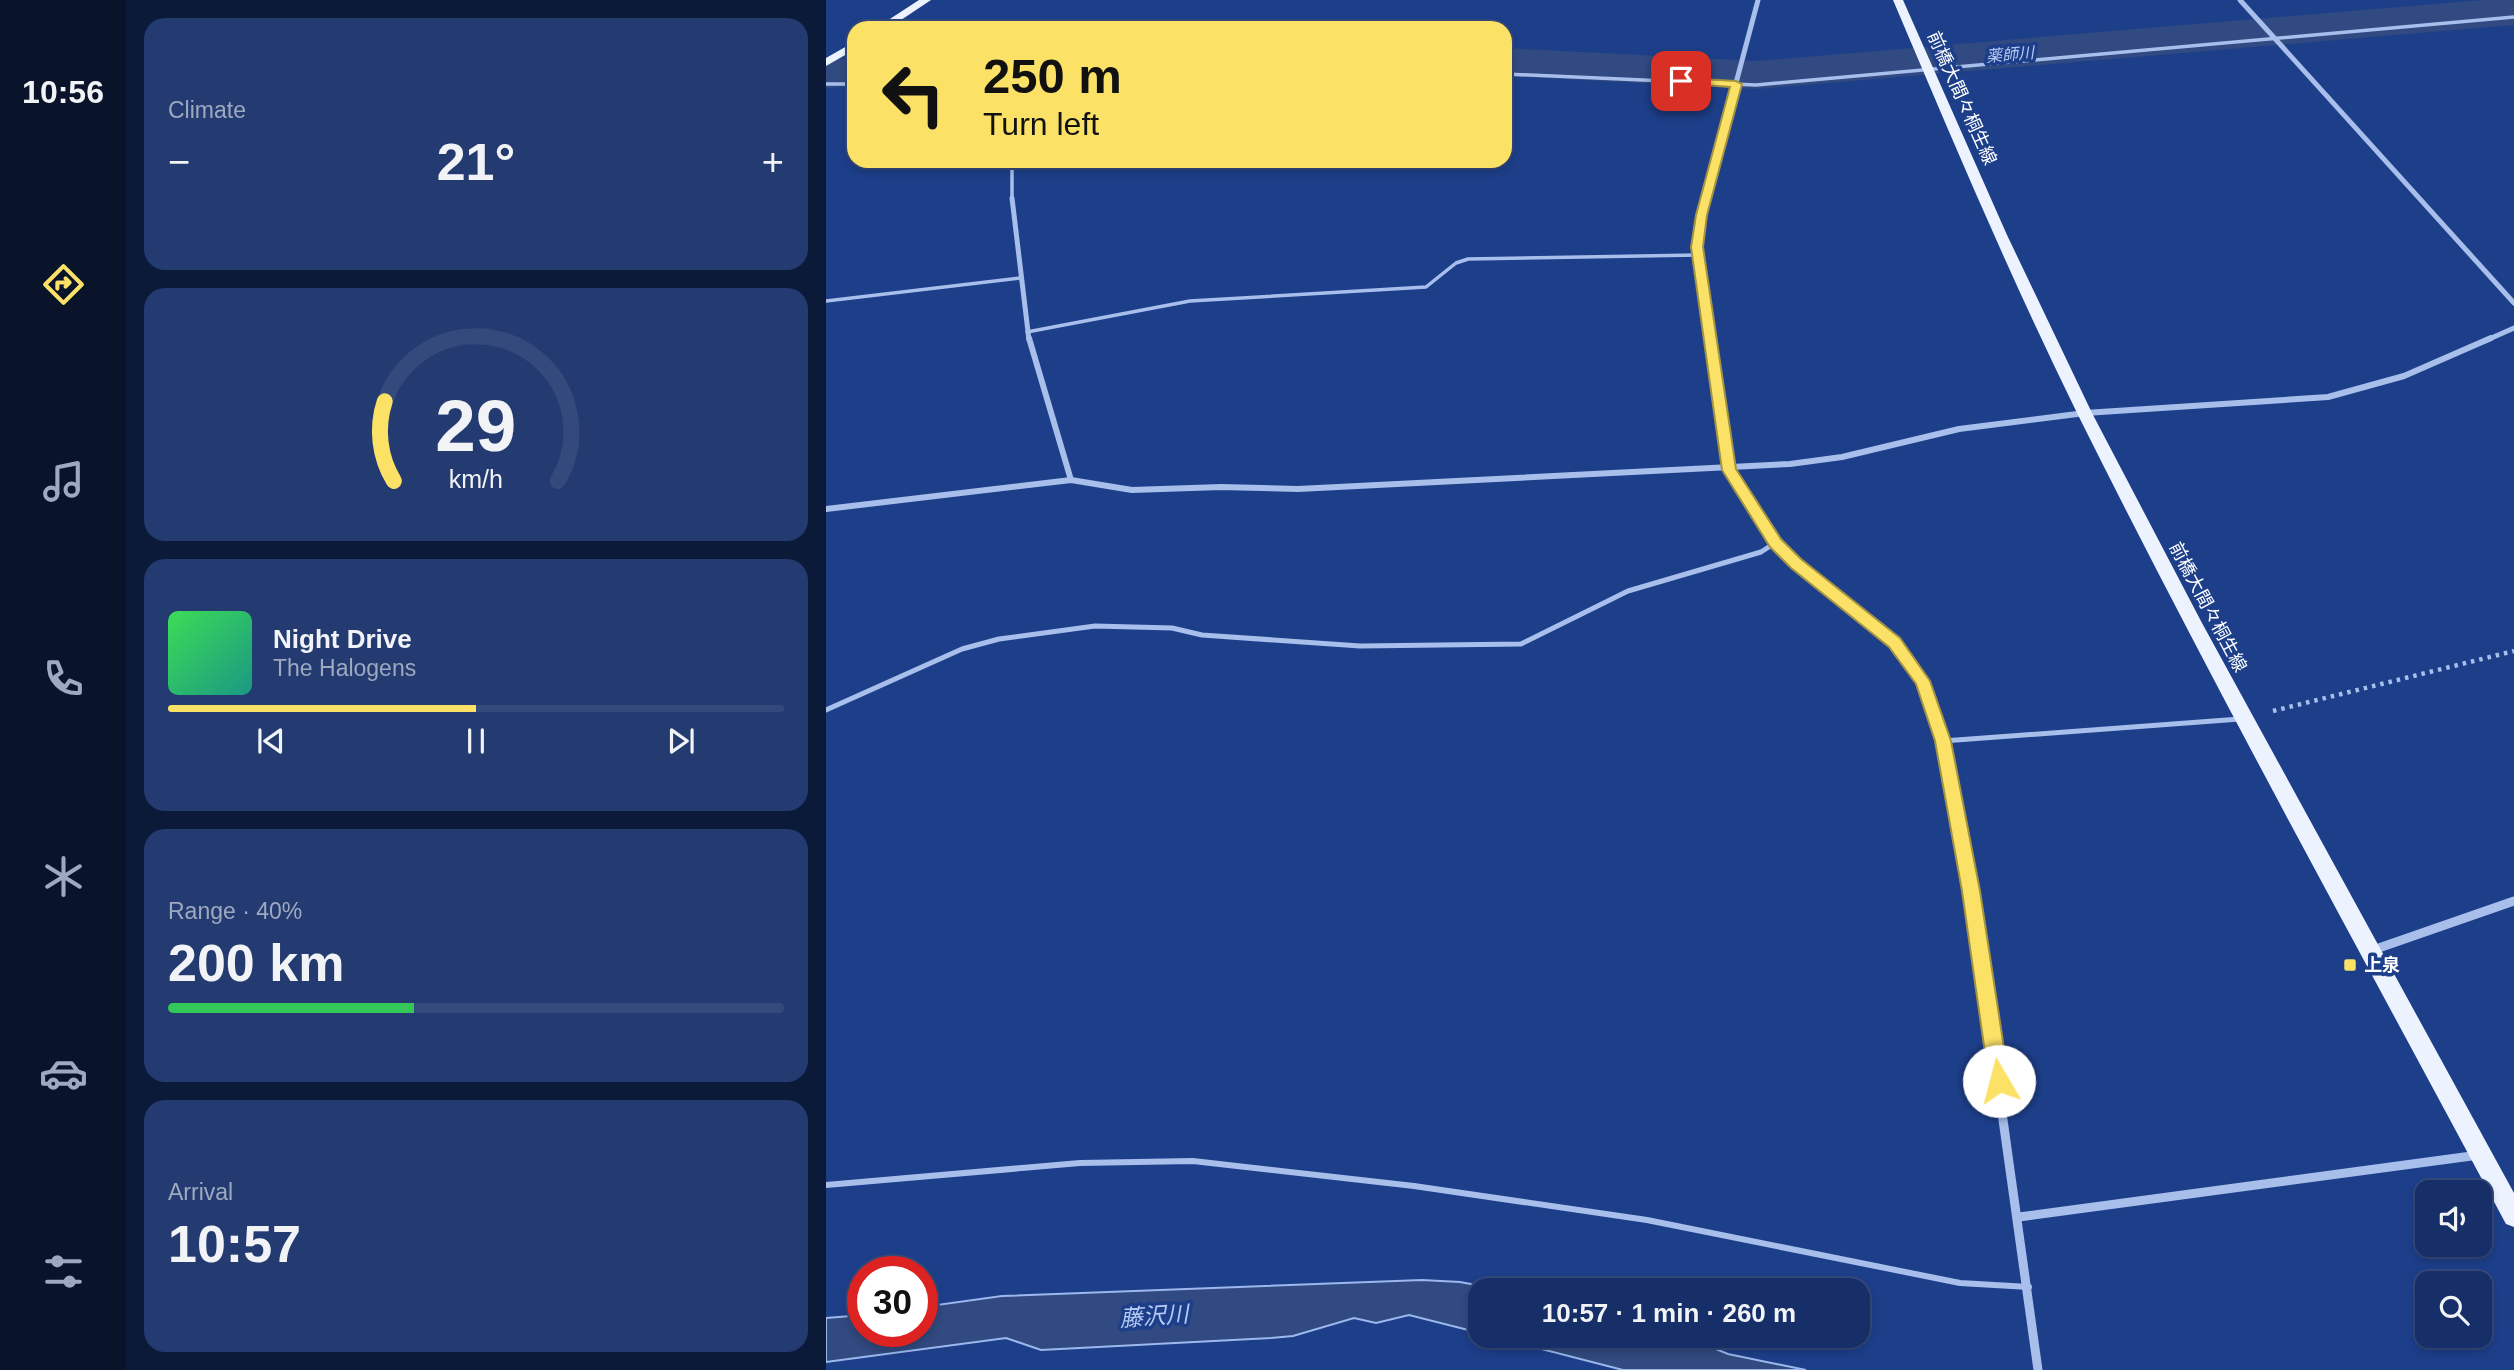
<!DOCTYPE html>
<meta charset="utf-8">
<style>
:root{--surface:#162f68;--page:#233b71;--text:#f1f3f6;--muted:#9ea9c0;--line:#354a7c;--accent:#fbe267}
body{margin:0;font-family:Arial,"Noto Sans JP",sans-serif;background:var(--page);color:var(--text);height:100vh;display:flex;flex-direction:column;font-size:26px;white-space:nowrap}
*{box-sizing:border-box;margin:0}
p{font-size:23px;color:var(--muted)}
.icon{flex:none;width:38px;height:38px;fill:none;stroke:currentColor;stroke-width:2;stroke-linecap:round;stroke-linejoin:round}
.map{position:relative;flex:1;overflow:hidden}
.side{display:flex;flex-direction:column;gap:18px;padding:18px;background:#0c1a39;width:700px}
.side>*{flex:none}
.banner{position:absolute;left:21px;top:21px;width:665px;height:147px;border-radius:21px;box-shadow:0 4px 10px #0003,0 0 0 2px var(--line);background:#fbe267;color:#111;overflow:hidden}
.fabs{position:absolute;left:1589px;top:1180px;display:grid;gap:14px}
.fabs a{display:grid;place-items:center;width:77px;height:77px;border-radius:14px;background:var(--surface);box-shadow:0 4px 10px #0003,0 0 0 2px var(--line);font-size:35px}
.speed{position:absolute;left:21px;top:1256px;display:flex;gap:14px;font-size:35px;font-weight:700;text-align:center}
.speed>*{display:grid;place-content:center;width:91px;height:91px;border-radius:50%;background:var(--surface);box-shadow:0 4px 10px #0003,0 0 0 2px var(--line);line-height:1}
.speed .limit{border:10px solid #d22;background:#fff;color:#111}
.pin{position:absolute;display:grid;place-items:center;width:60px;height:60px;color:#fff;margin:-30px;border-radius:14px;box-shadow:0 4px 10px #0006}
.me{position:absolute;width:77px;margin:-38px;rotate:352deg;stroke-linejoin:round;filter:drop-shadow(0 0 5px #0008)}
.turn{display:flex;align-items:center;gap:24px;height:147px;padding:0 21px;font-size:32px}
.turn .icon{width:91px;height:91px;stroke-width:2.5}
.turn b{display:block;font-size:49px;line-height:60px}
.big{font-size:52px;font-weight:600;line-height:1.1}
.side .tile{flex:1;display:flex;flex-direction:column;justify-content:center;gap:10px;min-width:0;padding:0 24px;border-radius:21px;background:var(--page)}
.side .dial{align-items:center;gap:0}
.dial svg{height:182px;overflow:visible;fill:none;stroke:var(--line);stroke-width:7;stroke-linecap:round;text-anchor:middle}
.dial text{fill:var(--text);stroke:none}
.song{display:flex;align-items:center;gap:21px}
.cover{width:84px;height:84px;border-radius:10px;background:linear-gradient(135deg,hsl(130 70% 55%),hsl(170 70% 35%))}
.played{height:7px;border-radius:4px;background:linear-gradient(90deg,var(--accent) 50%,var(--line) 50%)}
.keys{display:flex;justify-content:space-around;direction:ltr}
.heat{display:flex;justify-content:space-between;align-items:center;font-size:38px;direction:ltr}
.charge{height:10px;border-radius:5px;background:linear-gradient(90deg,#34c759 40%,var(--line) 0)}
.trip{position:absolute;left:642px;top:1278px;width:402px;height:70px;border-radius:21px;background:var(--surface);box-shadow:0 4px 10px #0003,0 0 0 2px var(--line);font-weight:600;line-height:70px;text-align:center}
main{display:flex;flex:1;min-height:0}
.tab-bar{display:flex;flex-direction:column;width:126px;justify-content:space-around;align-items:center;background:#09132a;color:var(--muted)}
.tab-bar .icon{width:49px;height:49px}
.tab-bar .selected{color:var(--accent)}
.tab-bar b{font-size:32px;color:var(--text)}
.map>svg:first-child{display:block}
.water{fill:#314a81;stroke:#9cb8ed;stroke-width:2}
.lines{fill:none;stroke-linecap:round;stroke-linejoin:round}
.river{fill:#314a81;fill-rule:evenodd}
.path{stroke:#a8bfec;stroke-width:4.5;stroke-dasharray:3.5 5;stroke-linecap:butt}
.service-far2{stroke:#a8bfec;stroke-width:3.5}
.service-far1{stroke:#a8bfec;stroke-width:5}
.service{stroke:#a8bfec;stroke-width:6}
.minor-far2{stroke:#a8bfec;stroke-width:5}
.minor-far1{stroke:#a8bfec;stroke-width:6}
.minor{stroke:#a8bfec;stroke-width:9}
.primary{fill:#edf2ff;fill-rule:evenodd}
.route{fill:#fbe267;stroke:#a39343;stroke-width:2}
.poi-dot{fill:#fbe267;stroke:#1d3f8a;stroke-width:2.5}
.labels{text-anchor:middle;stroke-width:7;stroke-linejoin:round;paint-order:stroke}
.far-water-label{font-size:16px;font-style:italic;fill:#b4c9f3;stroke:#1d3f8a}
.street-label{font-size:18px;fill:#fff;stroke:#1d3f8a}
.poi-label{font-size:18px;font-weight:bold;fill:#fff;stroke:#1d3f8a;text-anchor:start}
.near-water-label{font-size:23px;font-style:italic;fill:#b4c9f3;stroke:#1d3f8a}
</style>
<main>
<nav class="tab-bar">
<b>10:56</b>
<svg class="icon selected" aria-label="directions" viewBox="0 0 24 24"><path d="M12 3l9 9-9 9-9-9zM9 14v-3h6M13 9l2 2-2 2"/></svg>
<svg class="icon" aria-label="music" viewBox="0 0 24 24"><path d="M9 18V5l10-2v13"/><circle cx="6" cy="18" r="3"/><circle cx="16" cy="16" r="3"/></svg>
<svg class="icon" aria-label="phone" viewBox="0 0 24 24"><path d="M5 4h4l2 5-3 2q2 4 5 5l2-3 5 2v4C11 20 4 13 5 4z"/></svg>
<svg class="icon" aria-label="climate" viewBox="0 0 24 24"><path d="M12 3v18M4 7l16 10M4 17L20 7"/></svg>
<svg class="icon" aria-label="car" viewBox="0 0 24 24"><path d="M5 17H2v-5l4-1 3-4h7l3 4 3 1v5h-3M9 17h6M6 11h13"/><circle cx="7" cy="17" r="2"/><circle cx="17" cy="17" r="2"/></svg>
<svg class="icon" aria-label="filters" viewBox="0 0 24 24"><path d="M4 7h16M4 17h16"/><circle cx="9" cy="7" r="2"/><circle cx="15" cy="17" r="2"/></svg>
</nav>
<section class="side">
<div class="tile"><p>Climate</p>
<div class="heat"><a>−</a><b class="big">21°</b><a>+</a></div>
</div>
<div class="tile dial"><svg viewBox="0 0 100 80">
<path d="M14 69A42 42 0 1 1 86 69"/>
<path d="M14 69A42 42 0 0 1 10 34" stroke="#fbe267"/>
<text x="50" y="56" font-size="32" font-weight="700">29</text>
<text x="50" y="72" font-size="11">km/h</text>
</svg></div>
<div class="tile">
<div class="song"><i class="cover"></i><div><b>Night Drive</b><p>The Halogens</p></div></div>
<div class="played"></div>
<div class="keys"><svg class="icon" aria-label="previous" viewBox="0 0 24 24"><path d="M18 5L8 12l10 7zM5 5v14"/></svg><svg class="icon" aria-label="pause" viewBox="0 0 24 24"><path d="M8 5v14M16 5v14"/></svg><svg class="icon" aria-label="next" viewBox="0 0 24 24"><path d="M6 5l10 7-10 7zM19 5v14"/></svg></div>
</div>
<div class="tile"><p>Range · 40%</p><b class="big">200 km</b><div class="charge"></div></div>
<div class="tile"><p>Arrival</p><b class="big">10:57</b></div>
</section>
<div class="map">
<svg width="1688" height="1370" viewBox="0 0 1688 1370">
<rect width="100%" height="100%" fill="#1d3f8a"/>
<g class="water">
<path d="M596 1280 634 1282 677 1290H654V1333L583 1315 550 1323 528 1318 467 1336 445 1338 215 1350 180 1338 0 1362V1318L37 1315V1332H96V1307L176 1296Z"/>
<path d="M661 1335H856L902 1354 980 1370H797Z"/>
</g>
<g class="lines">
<g class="river">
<path d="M1657 0H1688V25L930 89 679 76V48L930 61Z"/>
<path d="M28 58V86L0 88V60Z"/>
</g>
<path class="path" d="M1447 711 1688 651"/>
<g class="service-far2">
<path d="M679 74 930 85 1688 17"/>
<path d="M0 84H28"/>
<path d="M186 161V198"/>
<path d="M0 301 194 278"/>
<path d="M201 332 364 301 600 287 630 263 642 259 872 255"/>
</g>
<g class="service-far1">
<path d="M0 710 136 649 173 639 269 626 346 628 376 635 534 646 695 644 802 591 935 552 949 543"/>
<path d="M1117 741 1414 719"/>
</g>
<path class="service" d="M0 1185 254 1163 367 1161 588 1186 821 1220 1134 1283 1203 1287"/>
<g class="minor-far2">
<path d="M1414 0 1688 303"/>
<path d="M186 198 203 340"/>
<path d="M884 340 871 248 875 215 932 0"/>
<path d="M1661 340 1688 328"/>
</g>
<g class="minor-far1">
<path d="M203 338 245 480"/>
<path d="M884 338 903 470 949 543 970 564 1069 643 1096 681 1117 741 1125 785"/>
<path d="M0 509 245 480 306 490 395 487 472 489 964 464 1016 457 1133 429 1259 413 1502 397 1578 376 1665 338"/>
</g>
<g class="minor">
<path d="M1125 783 1145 891 1212 1370"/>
<path d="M1547 950 1688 901"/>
<path d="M1193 1217 1653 1155"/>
</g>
<g class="primary">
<path d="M93 0H105L63 28H50Z"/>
<path d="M1067 0H1077L1181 235 1266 413 1376 623 1688 1193V1227L1680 1224C1536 955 1388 688 1252 415 1185 279 1126 139 1067 0Z"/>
<path d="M28 42V50L0 66V58Z"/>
</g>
</g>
<path class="route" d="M855 78 910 81 916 84 881 215 877 247 910 469 955 539 975 559 1074 638 1104 681 1125 741 1154 891 1183 1081 1180 1088 1173 1091 1166 1088 1163 1081 1136 891 1109 741 1090 684 1063 647 965 568 944 547 896 470 865 247 870 215 904 87 852 83V79Z"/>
<rect class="poi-dot" x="1517" y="958" width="14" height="14" rx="3.5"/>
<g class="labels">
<g class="far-water-label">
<text transform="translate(1184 54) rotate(-5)" y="6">薬師川</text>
</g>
<g class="street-label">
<text transform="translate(1136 98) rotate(66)" y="6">前橋大間々桐生線</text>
<text transform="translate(1382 607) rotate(62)" y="6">前橋大間々桐生線</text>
</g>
<g class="poi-label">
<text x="1538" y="971">上泉</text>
</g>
<g class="near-water-label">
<text transform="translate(328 1316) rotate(-4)" y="8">藤沢川</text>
</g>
</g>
</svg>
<div class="fabs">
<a><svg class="icon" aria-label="sound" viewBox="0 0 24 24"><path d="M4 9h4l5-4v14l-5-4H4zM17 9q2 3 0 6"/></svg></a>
<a><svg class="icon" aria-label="search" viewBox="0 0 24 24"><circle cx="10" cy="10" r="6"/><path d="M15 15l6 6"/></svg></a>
</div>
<div class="speed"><div class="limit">30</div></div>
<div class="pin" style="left:855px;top:81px;background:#d93025"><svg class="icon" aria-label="arrive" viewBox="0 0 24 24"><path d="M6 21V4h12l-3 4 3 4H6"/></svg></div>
<svg class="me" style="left:1173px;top:1081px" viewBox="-20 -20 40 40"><circle r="19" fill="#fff"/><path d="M0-13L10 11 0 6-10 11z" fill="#fbe267"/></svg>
<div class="trip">10:57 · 1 min · 260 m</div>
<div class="banner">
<div class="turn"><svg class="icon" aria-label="left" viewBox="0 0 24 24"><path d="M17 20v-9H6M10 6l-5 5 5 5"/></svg><div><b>250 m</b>Turn left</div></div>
</div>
</div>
</main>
